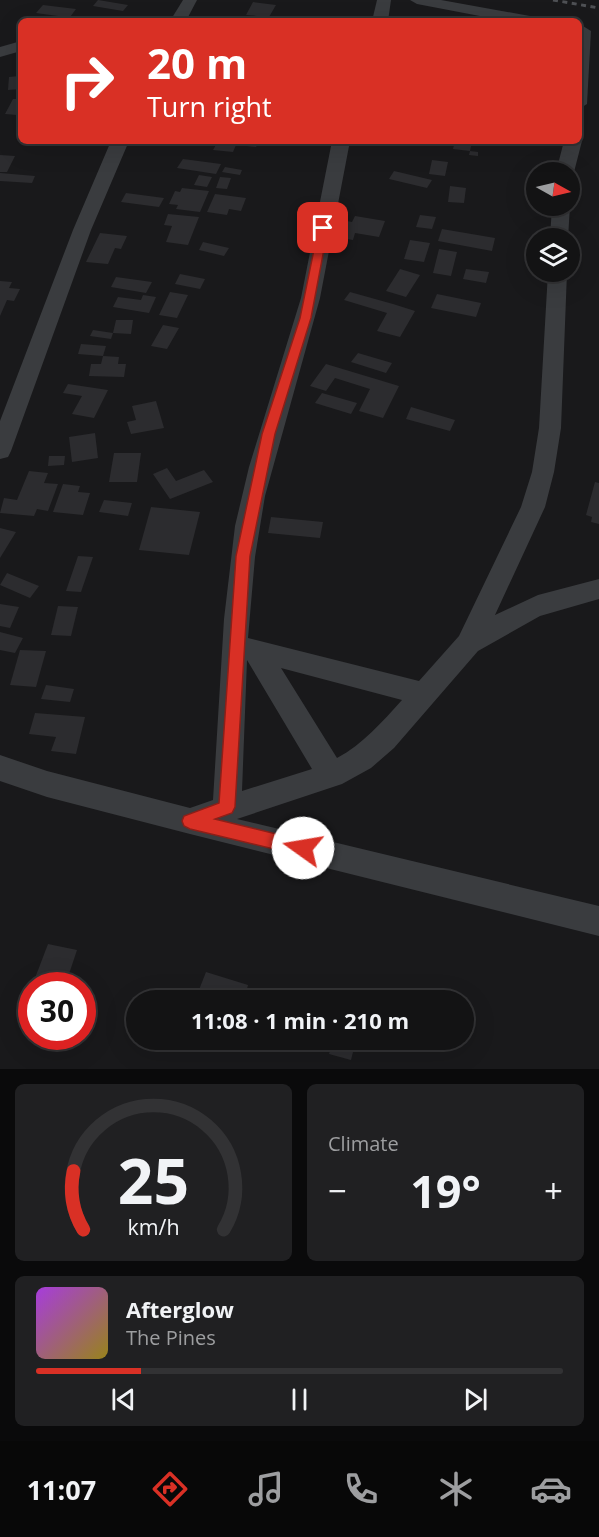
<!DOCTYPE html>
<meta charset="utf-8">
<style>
:root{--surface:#131314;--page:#202022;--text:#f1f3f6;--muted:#9d9ea0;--line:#323234;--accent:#d93025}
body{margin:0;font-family:"Open Sans",sans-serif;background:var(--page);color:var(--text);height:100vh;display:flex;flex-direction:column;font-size:22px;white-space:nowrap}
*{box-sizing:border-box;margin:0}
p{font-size:20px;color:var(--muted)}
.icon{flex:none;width:33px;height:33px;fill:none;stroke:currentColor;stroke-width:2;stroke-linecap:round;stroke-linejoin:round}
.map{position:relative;height:1069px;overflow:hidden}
.panel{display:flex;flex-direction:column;gap:15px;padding:15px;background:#0a0a0b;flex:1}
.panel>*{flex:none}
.guide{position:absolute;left:18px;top:18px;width:564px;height:126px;border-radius:9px;box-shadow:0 6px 24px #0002,0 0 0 2px var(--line);background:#d93025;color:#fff;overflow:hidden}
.needle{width:39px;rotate:98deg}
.tools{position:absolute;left:526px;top:162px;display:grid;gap:12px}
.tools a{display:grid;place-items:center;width:54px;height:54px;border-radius:50%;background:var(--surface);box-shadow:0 6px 24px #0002,0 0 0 2px var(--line);font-size:30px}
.speed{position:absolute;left:18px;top:972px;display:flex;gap:12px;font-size:30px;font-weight:700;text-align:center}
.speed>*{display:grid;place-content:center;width:78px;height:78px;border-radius:50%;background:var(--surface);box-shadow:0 6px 24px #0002,0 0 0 2px var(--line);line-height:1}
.speed .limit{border:9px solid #d22;background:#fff;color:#111}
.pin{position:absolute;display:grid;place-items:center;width:51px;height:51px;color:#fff;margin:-26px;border-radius:12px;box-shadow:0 3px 9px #0006}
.me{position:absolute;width:66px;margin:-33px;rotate:283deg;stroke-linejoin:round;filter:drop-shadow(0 0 4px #0008)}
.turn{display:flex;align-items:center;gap:21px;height:126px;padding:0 30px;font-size:27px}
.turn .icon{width:78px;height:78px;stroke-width:2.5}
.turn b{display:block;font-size:42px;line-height:51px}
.big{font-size:45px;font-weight:700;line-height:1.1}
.panel .widget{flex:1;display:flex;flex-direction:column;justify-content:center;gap:9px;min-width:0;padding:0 21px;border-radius:9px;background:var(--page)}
.panel .dial{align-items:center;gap:0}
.dial svg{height:156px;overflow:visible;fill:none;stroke:var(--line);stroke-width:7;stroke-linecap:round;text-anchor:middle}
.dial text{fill:var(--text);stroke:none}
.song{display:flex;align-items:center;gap:18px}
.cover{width:72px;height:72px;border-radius:9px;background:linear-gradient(135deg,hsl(280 70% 55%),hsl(50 70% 35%))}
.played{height:6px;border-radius:3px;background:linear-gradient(90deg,var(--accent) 20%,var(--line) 20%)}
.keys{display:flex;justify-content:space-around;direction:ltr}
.heat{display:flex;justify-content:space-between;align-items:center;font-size:33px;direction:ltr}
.panel .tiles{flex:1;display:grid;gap:15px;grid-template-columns:1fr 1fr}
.widget:last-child{grid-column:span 2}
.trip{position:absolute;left:126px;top:990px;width:348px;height:60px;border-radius:30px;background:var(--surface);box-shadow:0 6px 24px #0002,0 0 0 2px var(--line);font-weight:700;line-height:60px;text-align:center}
.dock{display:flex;height:96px;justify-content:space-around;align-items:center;background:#080808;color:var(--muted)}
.dock .icon{width:42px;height:42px}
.dock .current{color:var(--accent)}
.dock b{font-size:27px;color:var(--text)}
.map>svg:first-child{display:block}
.building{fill:#2c2c2f}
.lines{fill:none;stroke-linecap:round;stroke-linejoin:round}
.street{fill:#3a3c3f;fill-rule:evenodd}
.rail{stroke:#4e5054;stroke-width:3;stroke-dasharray:5 4.5;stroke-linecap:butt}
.route{fill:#d93025;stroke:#8d1f18;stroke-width:1.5}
</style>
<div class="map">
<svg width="599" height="1069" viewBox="0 0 599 1069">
<rect width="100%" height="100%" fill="#19191b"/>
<g class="building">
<path d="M98 0 128 5 123 11 93 6Z"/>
<path d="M253 2 276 5 269 17 246 15Z"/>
<path d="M43 5 76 9 67 21H54L58 16 36 13Z"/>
<path d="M20 76 21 89 8 90 9 77Z"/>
<path d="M13 99H21V107L17 115 5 114Z"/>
<path d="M218 141H260L256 147 236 145 233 152 213 150Z"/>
<path d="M455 141H472L470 151 478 152V156L469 155 470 151 453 149Z"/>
<path d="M0 155 15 156 7 172H0Z"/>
<path d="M183 159 221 164 216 174 177 168Z"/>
<path d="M432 160 448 162 445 176 429 174Z"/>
<path d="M225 167 242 170 240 175 222 172Z"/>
<path d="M394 171 432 180 427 188 389 179Z"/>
<path d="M0 173 35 176 32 183 0 181Z"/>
<path d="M199 175 212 177 207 187 194 185Z"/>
<path d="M220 177 231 178 227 189 216 188Z"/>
<path d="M450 186 466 188 464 203 448 202Z"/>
<path d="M182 188 209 191 200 212 176 209 178 205 169 204 175 191 180 192Z"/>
<path d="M126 193 164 198 159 207 121 202Z"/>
<path d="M215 194 246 198 241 211 229 209 227 215 207 212Z"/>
<path d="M168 214 199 217 188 245 166 242 172 226 164 225Z"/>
<path d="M420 215 436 217 432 229 416 227Z"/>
<path d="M355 216 385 221 379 237 355 233 353 240 335 237 342 220 352 222Z"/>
<path d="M442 229 495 238 492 251 438 241Z"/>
<path d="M100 233 127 236 121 249 115 248 108 264 86 262Z"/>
<path d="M410 240 430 243 424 262 404 259Z"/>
<path d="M203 242 229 248 224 256 199 250Z"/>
<path d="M439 249 457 252 451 276 433 273Z"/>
<path d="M400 269 420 275 406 297 386 291Z"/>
<path d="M466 269 489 272 486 283 463 279Z"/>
<path d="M180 274 205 279 200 289 175 284Z"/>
<path d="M116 277 152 282 146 293 111 287Z"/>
<path d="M0 281 12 282 9 288 20 289 14 301 7 300 0 316Z"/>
<path d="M170 292 188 295 177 318 159 315Z"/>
<path d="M350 292 393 304 415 311 400 337 377 331 387 313 344 300Z"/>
<path d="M437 294 481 303 476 317 431 308Z"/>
<path d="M143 295 156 297 149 313 113 307 118 297 141 300Z"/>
<path d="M116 320H133L131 334 113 333Z"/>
<path d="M163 325 179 328 167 349 151 346Z"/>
<path d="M93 330 113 333 111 339 90 336Z"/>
<path d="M81 344 106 346 103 356 78 354Z"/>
<path d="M358 353 392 363 386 373 351 362Z"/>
<path d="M103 356 119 357 118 364H126L124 377 89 376 91 364H101Z"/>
<path d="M326 364 399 386 383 418 359 411 370 389 335 378 326 391 310 386Z"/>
<path d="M68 384 108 390 94 418 72 414 82 396 63 393Z"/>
<path d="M322 393 357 403 351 414 315 403Z"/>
<path d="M156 401 164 428 131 434 127 422 136 420 132 406Z"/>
<path d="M411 407 455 420 450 431 406 419Z"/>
<path d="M95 433 98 458 72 462 69 437Z"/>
<path d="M114 453H141L137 482H109Z"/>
<path d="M49 456H65L64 465 48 466Z"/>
<path d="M167 468 176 481 204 470 213 482 170 499 153 474Z"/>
<path d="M29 471 48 473 44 483 58 484 48 511 37 509 34 516 0 513 4 498 17 500Z"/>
<path d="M595 482 599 483V524L591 522 592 517 586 515Z"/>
<path d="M63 484 80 486 78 492 90 493 83 515 53 512Z"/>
<path d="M104 500 132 503 128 516 99 512Z"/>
<path d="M151 507 200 512 189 555 139 550Z"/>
<path d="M271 517 323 522 320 538 268 533Z"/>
<path d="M0 528 16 532 0 558Z"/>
<path d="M78 556 93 557 81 592 66 591Z"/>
<path d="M7 573 39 586 30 598 0 585Z"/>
<path d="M0 604 19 607 10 628 0 626Z"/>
<path d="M58 606 78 607 71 636 51 635Z"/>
<path d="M0 632 23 638 15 653 0 650Z"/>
<path d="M20 650 46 651 36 687 10 685Z"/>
<path d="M46 685 74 689 70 702 41 699Z"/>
<path d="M35 713 85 717 76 754 51 751 56 737 29 734Z"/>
<path d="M48 944 77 950 65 986H32Z"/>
<path d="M206 972 248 985 245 996 256 1000H195Z"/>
<path d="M240 1040H266L263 1048Z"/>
<path d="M333 1040H356L351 1060 329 1054Z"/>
</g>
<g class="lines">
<g class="street">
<path d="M183 0H197L186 21H170Z"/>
<path d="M377 0H391L388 21H372Z"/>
<path d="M410 0H441L530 16 538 21H506L417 4Z"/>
<path d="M583 26 591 31 587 104 579 109V27Z"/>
<path d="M21 41V51L0 57V47Z"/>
<path d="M579 137 582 141 574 172 570 176V172H556L564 141H579Z"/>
<path d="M111 141H129L91 230 11 451 8 457 0 459V421L73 230Z"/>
<path d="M332 141H350L320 298 265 496 255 557 248 638 419 681 459 636 521 507 532 472 539 428 548 272H567L561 428 554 472 545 507 495 615 538 595 599 579V599L540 616 478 651 394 748 371 768 342 784 237 819 599 906V936L190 834 47 797 0 781V755L47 771 190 808 213 800 224 619 235 526 249 467 301 298ZM247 660 312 769 242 791ZM281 668 402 700C382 722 363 744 337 758Z"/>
<path d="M552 206H570L568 238H550Z"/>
</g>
<path class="rail" d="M553 0 599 8"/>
</g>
<path class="route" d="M319 225 328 228 311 318 275 434 250 556 235 807 232 813 215 819 309 842 312 848 309 853 303 856 190 829 184 826 182 821 184 816 219 803 236 556 262 434 300 318Z"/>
</svg>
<div class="tools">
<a><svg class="needle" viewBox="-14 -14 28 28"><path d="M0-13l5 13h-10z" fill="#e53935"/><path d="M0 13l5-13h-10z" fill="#9d9ea0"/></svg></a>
<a><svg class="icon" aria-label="layers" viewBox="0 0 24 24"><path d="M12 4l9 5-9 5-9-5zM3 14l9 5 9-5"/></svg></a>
</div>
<div class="speed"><div class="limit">30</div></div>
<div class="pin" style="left:323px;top:228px;background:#d93025"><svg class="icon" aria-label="arrive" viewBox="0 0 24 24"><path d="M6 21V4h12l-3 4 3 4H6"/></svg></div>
<svg class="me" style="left:303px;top:848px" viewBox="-20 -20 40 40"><circle r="19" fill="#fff"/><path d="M0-13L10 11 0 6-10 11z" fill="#d93025"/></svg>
<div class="trip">11:08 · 1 min · 210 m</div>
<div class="guide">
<div class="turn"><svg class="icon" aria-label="right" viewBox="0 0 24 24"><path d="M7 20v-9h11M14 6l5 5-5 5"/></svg><div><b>20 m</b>Turn right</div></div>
</div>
</div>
<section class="panel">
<div class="tiles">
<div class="widget dial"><svg viewBox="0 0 100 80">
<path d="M14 69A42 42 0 1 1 86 69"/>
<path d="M14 69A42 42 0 0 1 9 39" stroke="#d93025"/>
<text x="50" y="56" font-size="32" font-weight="700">25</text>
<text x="50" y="72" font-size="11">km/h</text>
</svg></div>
<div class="widget"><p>Climate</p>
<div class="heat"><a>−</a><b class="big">19°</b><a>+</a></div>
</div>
<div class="widget">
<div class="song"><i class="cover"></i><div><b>Afterglow</b><p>The Pines</p></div></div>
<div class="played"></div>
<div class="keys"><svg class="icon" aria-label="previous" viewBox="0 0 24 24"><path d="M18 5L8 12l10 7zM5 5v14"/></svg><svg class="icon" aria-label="pause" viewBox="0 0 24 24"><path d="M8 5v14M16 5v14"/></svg><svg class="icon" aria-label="next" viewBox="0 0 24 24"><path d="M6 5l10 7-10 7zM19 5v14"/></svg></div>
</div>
</div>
</section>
<nav class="dock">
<b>11:07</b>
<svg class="icon current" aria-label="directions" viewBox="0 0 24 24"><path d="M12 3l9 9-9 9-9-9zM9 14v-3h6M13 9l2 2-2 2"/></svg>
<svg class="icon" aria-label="music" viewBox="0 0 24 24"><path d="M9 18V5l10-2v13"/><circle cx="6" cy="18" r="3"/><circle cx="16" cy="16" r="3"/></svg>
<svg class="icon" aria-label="phone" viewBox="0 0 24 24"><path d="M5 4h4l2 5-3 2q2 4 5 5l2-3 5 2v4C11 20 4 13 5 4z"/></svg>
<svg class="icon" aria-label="climate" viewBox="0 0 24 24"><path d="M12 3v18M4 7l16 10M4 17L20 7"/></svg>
<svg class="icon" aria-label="car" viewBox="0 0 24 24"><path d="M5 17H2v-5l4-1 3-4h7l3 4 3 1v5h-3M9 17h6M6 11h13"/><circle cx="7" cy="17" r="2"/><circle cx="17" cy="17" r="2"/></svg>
</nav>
